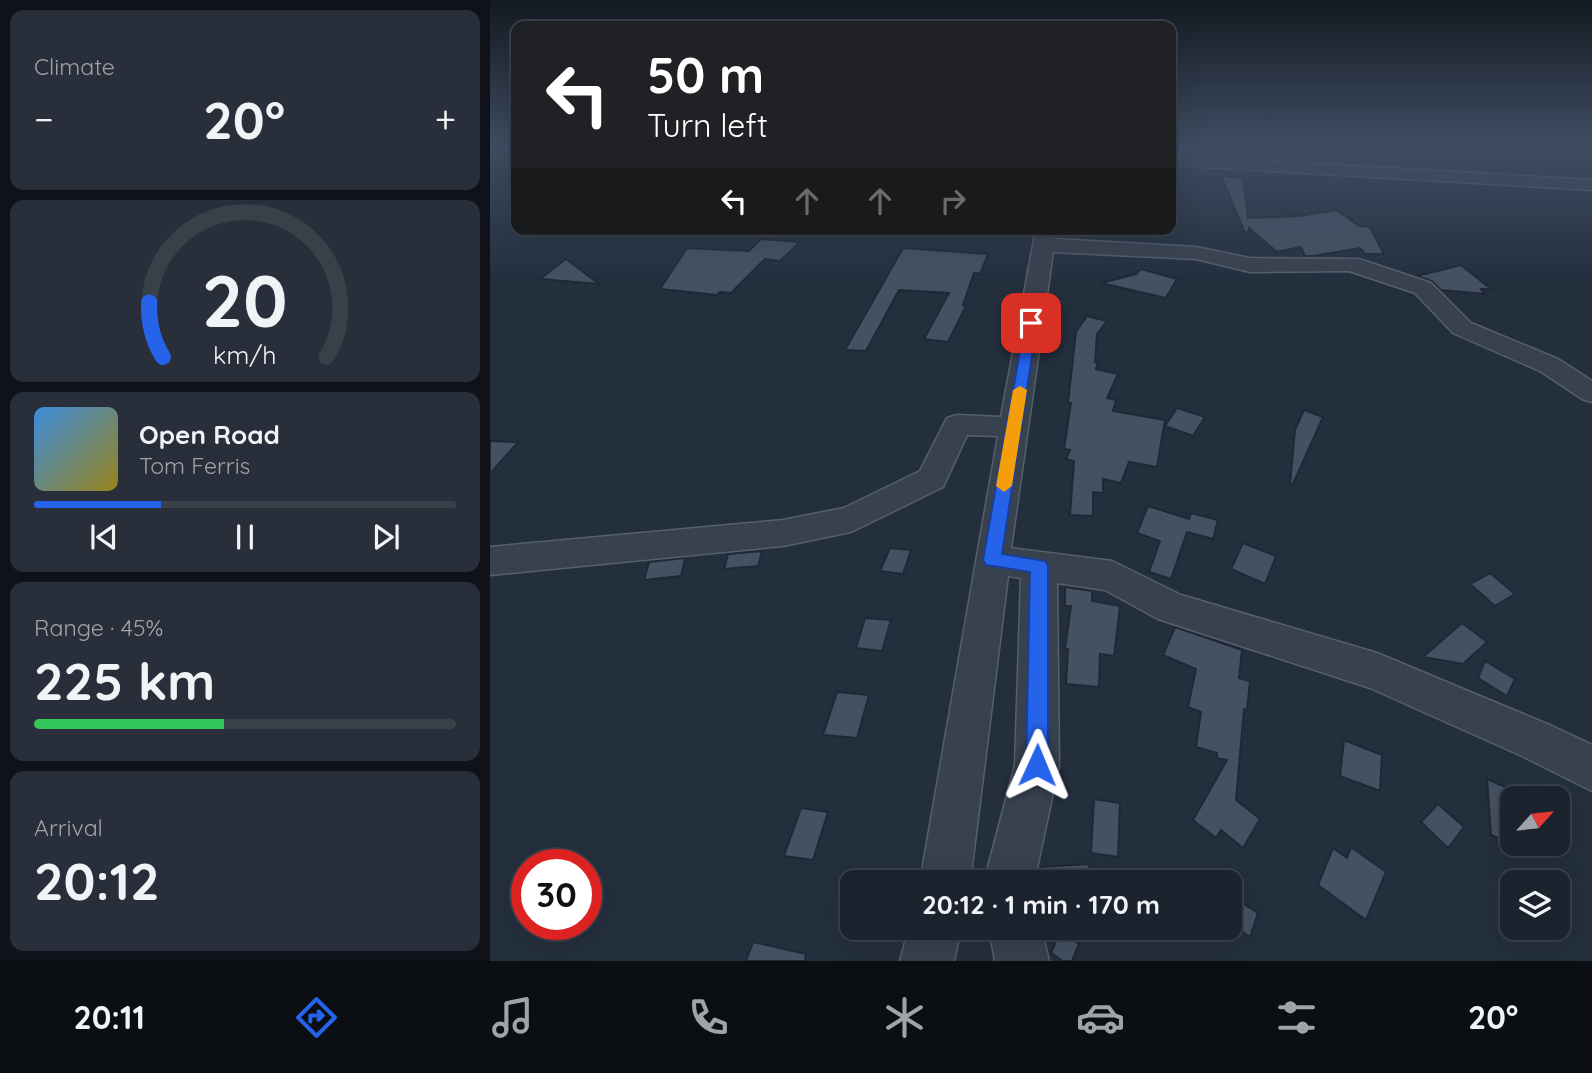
<!DOCTYPE html>
<meta charset="utf-8">
<style>
:root{--surface:#1b232e;--page:#282f3a;--text:#f1f3f6;--muted:#a0a4aa;--line:#39404a;--accent:#2563eb}
body{margin:0;font-family:Quicksand,sans-serif;background:var(--page);color:var(--text);height:100vh;display:flex;flex-direction:column;font-size:26px;white-space:nowrap}
*{box-sizing:border-box;margin:0}
p{font-size:23px;color:var(--muted)}
.icon{flex:none;width:38px;height:38px;fill:none;stroke:currentColor;stroke-width:2;stroke-linecap:round;stroke-linejoin:round}
.map{position:relative;flex:1;overflow:hidden}
.sheet{display:flex;flex-direction:column;gap:10px;padding:10px;background:#0f1319;width:490px}
.sheet>*{flex:none}
.guide{position:absolute;left:21px;top:21px;width:665px;height:214px;border-radius:14px;box-shadow:0 7px 28px #0002,0 0 0 2px var(--line);background:#202124;color:#fff;overflow:hidden}
.needle{width:46px;rotate:63deg}
.buttons{position:absolute;left:1010px;top:786px;display:grid;gap:14px}
.buttons a{display:grid;place-items:center;width:70px;height:70px;border-radius:14px;background:var(--surface);box-shadow:0 7px 28px #0002,0 0 0 2px var(--line);font-size:35px}
.speed{position:absolute;left:21px;top:849px;display:flex;gap:14px;font-size:35px;font-weight:700;text-align:center}
.speed>*{display:grid;place-content:center;width:91px;height:91px;border-radius:50%;background:var(--surface);box-shadow:0 7px 28px #0002,0 0 0 2px var(--line);line-height:1}
.speed .limit{border:10px solid #d22;background:#fff;color:#111}
.pin{position:absolute;display:grid;place-items:center;width:60px;height:60px;color:#fff;margin:-30px;border-radius:14px;box-shadow:0 4px 10px #0006}
.me{position:absolute;width:77px;margin:-38px;rotate:1deg;stroke-linejoin:round;filter:drop-shadow(0 0 5px #0008)}
.turn{display:flex;align-items:center;gap:24px;height:147px;padding:0 21px;font-size:32px}
.turn .icon{width:91px;height:91px;stroke-width:2.5}
.turn b{display:block;font-size:49px;line-height:60px}
.lanes{display:flex;align-items:center;height:66px;padding:0 21px;background:#0003;justify-content:center;gap:35px;direction:ltr}
.lanes .off{opacity:.35}
.big{font-size:52px;font-weight:800;line-height:1.1}
.sheet .card{flex:1;display:flex;flex-direction:column;justify-content:center;gap:10px;min-width:0;padding:0 24px;border-radius:14px;background:var(--page)}
.sheet .dial{align-items:center;gap:0}
.dial svg{height:182px;overflow:visible;fill:none;stroke:var(--line);stroke-width:7;stroke-linecap:round;text-anchor:middle}
.dial text{fill:var(--text);stroke:none}
.song{display:flex;align-items:center;gap:21px}
.cover{width:84px;height:84px;border-radius:10px;background:linear-gradient(135deg,hsl(210 70% 55%),hsl(50 70% 35%))}
.played{height:7px;border-radius:4px;background:linear-gradient(90deg,var(--accent) 30%,var(--line) 30%)}
.keys{display:flex;justify-content:space-around;direction:ltr}
.heat{display:flex;justify-content:space-between;align-items:center;font-size:38px;direction:ltr}
.charge{height:10px;border-radius:5px;background:linear-gradient(90deg,#34c759 45%,var(--line) 0)}
.trip{position:absolute;left:350px;top:870px;width:402px;height:70px;border-radius:14px;background:var(--surface);box-shadow:0 7px 28px #0002,0 0 0 2px var(--line);font-weight:800;line-height:70px;text-align:center}
.tab-bar{display:flex;height:112px;justify-content:space-around;align-items:center;background:#0b0e12;color:var(--muted)}
.tab-bar .icon{width:49px;height:49px}
.tab-bar .active{color:var(--accent)}
.tab-bar b{font-size:32px;color:var(--text)}
main{display:flex;flex:1;min-height:0}
.map>svg:first-child{display:block}
.building{fill:#455162;stroke:#1f2835;stroke-width:2}
.lines{fill:none;stroke-linecap:round;stroke-linejoin:round}
.minor-casing{stroke:#565f6c;stroke-width:3}
.minor{fill:#38414e;fill-rule:evenodd}
.route{fill:#2563eb;stroke:#184099;stroke-width:2}
.slow{fill:#f59e0b}
</style>
<main>
<section class="sheet">
<div class="card"><p>Climate</p>
<div class="heat"><a>−</a><b class="big">20°</b><a>+</a></div>
</div>
<div class="card dial"><svg viewBox="0 0 100 80">
<path d="M14 69A42 42 0 1 1 86 69"/>
<path d="M14 69A42 42 0 0 1 8 45" stroke="#2563eb"/>
<text x="50" y="56" font-size="32" font-weight="700">20</text>
<text x="50" y="72" font-size="11">km/h</text>
</svg></div>
<div class="card">
<div class="song"><i class="cover"></i><div><b>Open Road</b><p>Tom Ferris</p></div></div>
<div class="played"></div>
<div class="keys"><svg class="icon" aria-label="previous" viewBox="0 0 24 24"><path d="M18 5L8 12l10 7zM5 5v14"/></svg><svg class="icon" aria-label="pause" viewBox="0 0 24 24"><path d="M8 5v14M16 5v14"/></svg><svg class="icon" aria-label="next" viewBox="0 0 24 24"><path d="M6 5l10 7-10 7zM19 5v14"/></svg></div>
</div>
<div class="card"><p>Range · 45%</p><b class="big">225 km</b><div class="charge"></div></div>
<div class="card"><p>Arrival</p><b class="big">20:12</b></div>
</section>
<div class="map">
<svg width="1102" height="961" viewBox="0 0 1102 961">
<rect width="100%" height="100%" fill="#242f3e"/>
<g class="building">
<path d="M731 176 753 178 758 218 809 216 847 210 869 226 880 227 894 254H875L870 248 823 256H815L811 247 787 252 759 228V231L755 233Z"/>
<path d="M271 239 310 242 290 261 275 259 241 293 230 292 227 295 170 289 197 248 259 251Z"/>
<path d="M413 248 498 254 490 274 484 273 473 305 476 306 458 342 434 339 459 293 409 290 376 351 355 350Z"/>
<path d="M76 259 109 284 50 279Z"/>
<path d="M971 265 1001 289H991L995 294 951 290 942 281 927 276Z"/>
<path d="M651 269 687 279 676 298 611 283 646 274Z"/>
<path d="M597 316 617 321 607 334 605 362H608L606 369 628 374 617 398 626 400 623 411 675 420 667 467 639 462 631 483 613 479V493L603 492V516L580 515 584 461 576 459 580 450 574 449 581 403H578L586 332Z"/>
<path d="M687 408 715 417 703 436 675 426Z"/>
<path d="M814 410 833 417 803 484H800L805 430Z"/>
<path d="M0 441 28 442 0 474Z"/>
<path d="M658 506 699 519 701 513 728 520 723 539 697 532 681 579 659 572 670 541 647 533Z"/>
<path d="M753 543 786 556 775 584 741 569Z"/>
<path d="M400 548 421 550 413 574 390 571Z"/>
<path d="M272 551 268 566 234 569 238 554Z"/>
<path d="M195 558 191 576 154 580 159 562Z"/>
<path d="M1000 573 1025 594 1005 606 980 584Z"/>
<path d="M575 587 602 591V601L630 606 624 656 610 654 609 687 576 684 578 649H575L581 606H575Z"/>
<path d="M375 618 401 620 392 651 366 648Z"/>
<path d="M972 623 997 642 973 664 933 657Z"/>
<path d="M685 627 752 650 749 678 760 681 757 710 754 709 746 800 770 819 753 848 731 830 726 838 703 820 737 760 727 758V753L706 747 711 712 698 707 706 669 673 655Z"/>
<path d="M995 661 1025 679 1017 696 988 678Z"/>
<path d="M347 692 379 695 367 738 333 735Z"/>
<path d="M854 740 892 755 890 791 850 776Z"/>
<path d="M997 779 1022 790V844L1001 835Z"/>
<path d="M604 799 630 803 628 857 601 853Z"/>
<path d="M948 804 974 827 958 848 931 822Z"/>
<path d="M311 808 338 812 323 860 294 856Z"/>
<path d="M861 847 896 872 876 920 828 885 843 848 857 858Z"/>
<path d="M599 864 601 882H547L550 867Z"/>
<path d="M749 901 768 913 760 937 741 924Z"/>
<path d="M570 932 589 944 582 961H573L561 953Z"/>
<path d="M263 942 316 954 315 961H256Z"/>
</g>
<g class="lines">
<g class="minor-casing">
<g id="minor">
<path d="M681 155 1102 180V190L681 165Z"/>
<path d="M546 229H566L565 239 706 247 760 258 869 259 941 283 981 323 1068 359 1102 381V402L1092 399 1050 371 963 333 925 293 859 271 760 272 706 259 563 252 521 548 622 561 691 595 887 653 1062 726 1102 745V791L1032 756 880 688 668 619 615 590 567 583 569 765 544 882H494L525 765 531 578 518 576 480 882H430L508 436 477 435 453 487 361 532 293 546 0 575V547L293 520 354 508 430 471 457 418 467 415 511 417Z"/>
<path d="M419 928H471L464 961H410Z"/>
<path d="M499 928H551L559 961H505Z"/>
</g>
</g>
<use href="#minor" class="minor"/>
</g>
<linearGradient id="sky" x2="0" y2="1"><stop stop-color="#141a22"/><stop offset="0.52" stop-color="#3f4d63"/><stop offset="1" stop-color="#3f4d63" stop-opacity="0"/></linearGradient>
<rect width="1102" height="280" fill="url(#sky)"/>
<path class="route" d="M541 319 547 323 512 554 555 561 558 566V765L555 773 547 776 539 773 536 765 540 572 496 565 493 560 535 323Z"/>
<path class="slow" d="M530 386 537 390 522 486 514 492 506 486 523 390Z"/>
</svg>
<div class="buttons">
<a><svg class="needle" viewBox="-14 -14 28 28"><path d="M0-13l5 13h-10z" fill="#e53935"/><path d="M0 13l5-13h-10z" fill="#a0a4aa"/></svg></a>
<a><svg class="icon" aria-label="layers" viewBox="0 0 24 24"><path d="M12 4l9 5-9 5-9-5zM3 14l9 5 9-5"/></svg></a>
</div>
<div class="speed"><div class="limit">30</div></div>
<div class="pin" style="left:541px;top:323px;background:#d93025"><svg class="icon" aria-label="arrive" viewBox="0 0 24 24"><path d="M6 21V4h12l-3 4 3 4H6"/></svg></div>
<svg class="me" style="left:547px;top:765px" viewBox="-20 -20 40 40"><path d="M0-17L14 15 0 8-14 15z" fill="#2563eb" stroke="#fff" stroke-width="4"/></svg>
<div class="trip">20:12 · 1 min · 170 m</div>
<div class="guide">
<div class="turn"><svg class="icon" aria-label="left" viewBox="0 0 24 24"><path d="M17 20v-9H6M10 6l-5 5 5 5"/></svg><div><b>50 m</b>Turn left</div></div>
<div class="lanes"><svg class="icon" aria-label="left" viewBox="0 0 24 24"><path d="M17 20v-9H6M10 6l-5 5 5 5"/></svg><svg class="icon off" aria-label="ahead" viewBox="0 0 24 24"><path d="M12 20V5M6 11l6-6 6 6"/></svg><svg class="icon off" aria-label="ahead" viewBox="0 0 24 24"><path d="M12 20V5M6 11l6-6 6 6"/></svg><svg class="icon off" aria-label="right" viewBox="0 0 24 24"><path d="M7 20v-9h11M14 6l5 5-5 5"/></svg></div>
</div>
</div>
</main>
<nav class="tab-bar">
<b>20:11</b>
<svg class="icon active" aria-label="directions" viewBox="0 0 24 24"><path d="M12 3l9 9-9 9-9-9zM9 14v-3h6M13 9l2 2-2 2"/></svg>
<svg class="icon" aria-label="music" viewBox="0 0 24 24"><path d="M9 18V5l10-2v13"/><circle cx="6" cy="18" r="3"/><circle cx="16" cy="16" r="3"/></svg>
<svg class="icon" aria-label="phone" viewBox="0 0 24 24"><path d="M5 4h4l2 5-3 2q2 4 5 5l2-3 5 2v4C11 20 4 13 5 4z"/></svg>
<svg class="icon" aria-label="climate" viewBox="0 0 24 24"><path d="M12 3v18M4 7l16 10M4 17L20 7"/></svg>
<svg class="icon" aria-label="car" viewBox="0 0 24 24"><path d="M5 17H2v-5l4-1 3-4h7l3 4 3 1v5h-3M9 17h6M6 11h13"/><circle cx="7" cy="17" r="2"/><circle cx="17" cy="17" r="2"/></svg>
<svg class="icon" aria-label="filters" viewBox="0 0 24 24"><path d="M4 7h16M4 17h16"/><circle cx="9" cy="7" r="2"/><circle cx="15" cy="17" r="2"/></svg>
<b>20°</b>
</nav>
